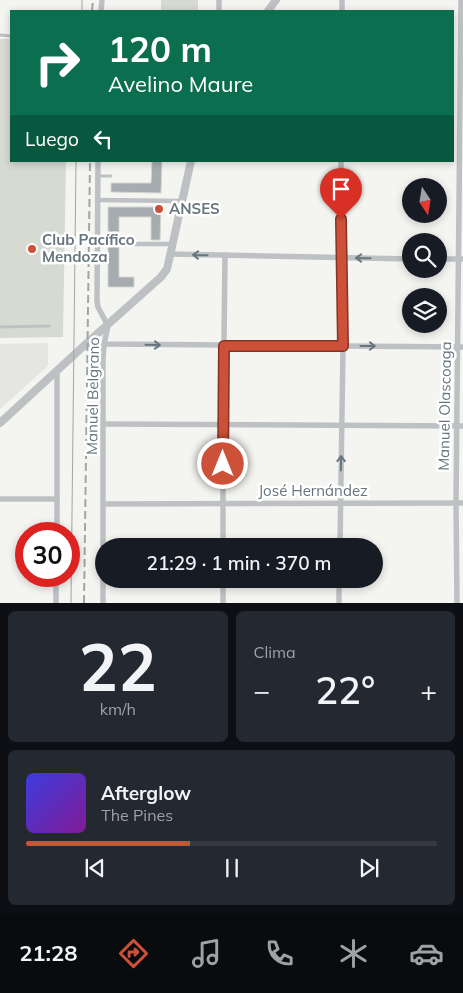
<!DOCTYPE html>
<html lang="es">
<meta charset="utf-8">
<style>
:root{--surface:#171b24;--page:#242831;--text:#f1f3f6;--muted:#9ea1a6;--line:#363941;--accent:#cd5038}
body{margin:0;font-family:Mulish,sans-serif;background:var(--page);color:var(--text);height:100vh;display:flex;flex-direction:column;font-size:19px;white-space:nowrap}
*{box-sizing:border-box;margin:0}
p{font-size:16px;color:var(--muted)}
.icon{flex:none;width:28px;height:28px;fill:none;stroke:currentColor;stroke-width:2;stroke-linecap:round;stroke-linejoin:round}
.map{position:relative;height:603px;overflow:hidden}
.panel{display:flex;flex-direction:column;gap:8px;padding:8px;background:#0d0f14;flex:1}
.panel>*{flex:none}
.hud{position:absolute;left:10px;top:10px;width:444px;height:152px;border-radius:0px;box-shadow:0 2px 8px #0003;background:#0b6e4f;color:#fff;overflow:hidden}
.needle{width:32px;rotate:168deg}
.buttons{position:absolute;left:402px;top:178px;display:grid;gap:10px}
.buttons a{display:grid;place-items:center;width:45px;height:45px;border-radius:50%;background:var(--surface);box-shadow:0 2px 8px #0003;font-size:25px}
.speed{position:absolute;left:15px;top:522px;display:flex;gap:10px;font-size:25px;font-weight:700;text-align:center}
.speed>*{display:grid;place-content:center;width:65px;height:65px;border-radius:50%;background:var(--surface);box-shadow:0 2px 8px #0003;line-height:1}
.speed .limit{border:8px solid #d22;background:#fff;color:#111}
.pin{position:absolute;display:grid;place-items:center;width:42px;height:42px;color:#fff;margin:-51px -21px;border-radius:50% 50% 50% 0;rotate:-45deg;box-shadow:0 0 5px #0007}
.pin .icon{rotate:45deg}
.me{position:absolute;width:55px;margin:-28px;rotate:0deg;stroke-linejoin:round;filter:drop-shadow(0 0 4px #0008)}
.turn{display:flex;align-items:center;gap:18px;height:105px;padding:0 15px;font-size:22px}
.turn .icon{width:65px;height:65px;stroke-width:2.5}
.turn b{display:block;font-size:35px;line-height:42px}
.then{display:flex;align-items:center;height:48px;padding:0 15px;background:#0003;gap:10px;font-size:19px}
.big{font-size:38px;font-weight:600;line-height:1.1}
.panel .tile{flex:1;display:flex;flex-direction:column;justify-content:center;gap:8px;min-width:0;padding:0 18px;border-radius:8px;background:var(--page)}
.panel .dial{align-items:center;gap:0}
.dial b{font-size:65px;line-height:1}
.song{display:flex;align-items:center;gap:15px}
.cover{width:60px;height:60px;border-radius:8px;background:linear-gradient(135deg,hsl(240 70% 55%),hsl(290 70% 35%))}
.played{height:5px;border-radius:2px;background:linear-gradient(90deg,var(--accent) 40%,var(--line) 40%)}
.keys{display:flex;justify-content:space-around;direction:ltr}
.heat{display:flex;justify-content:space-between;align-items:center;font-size:28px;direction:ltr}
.panel .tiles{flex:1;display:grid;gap:8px;grid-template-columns:1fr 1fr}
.tile:last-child{grid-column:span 2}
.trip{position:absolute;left:95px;top:538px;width:288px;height:50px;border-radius:25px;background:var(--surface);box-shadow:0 2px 8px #0003;font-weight:600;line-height:50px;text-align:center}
.tabs{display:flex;height:80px;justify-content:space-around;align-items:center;background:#090b0e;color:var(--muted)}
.tabs .icon{width:35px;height:35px}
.tabs .selected{color:var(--accent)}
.tabs b{font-size:22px;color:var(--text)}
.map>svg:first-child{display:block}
.built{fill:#e5e5e4}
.green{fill:#d6dad2}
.building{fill:#a6acb0;stroke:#d5d5d3}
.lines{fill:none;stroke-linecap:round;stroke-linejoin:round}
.service{stroke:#bec1c4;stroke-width:3}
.pedestrian{stroke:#bec1c4;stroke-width:4.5}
.minor{stroke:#bec1c4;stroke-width:5.5}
.tertiary{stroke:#bec1c4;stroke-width:8}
.tram{stroke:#9fa5a9;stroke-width:1}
.rail{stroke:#9fa5a9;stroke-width:2;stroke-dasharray:8 4;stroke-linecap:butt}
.oneway{stroke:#67757e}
.route-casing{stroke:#853424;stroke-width:12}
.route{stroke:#cd5038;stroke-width:9}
.poi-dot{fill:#cd5038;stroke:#fff;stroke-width:2}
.labels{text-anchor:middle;stroke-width:5;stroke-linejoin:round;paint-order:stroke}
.poi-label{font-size:15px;font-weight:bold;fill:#67757e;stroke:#fff;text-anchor:start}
.street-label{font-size:15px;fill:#67757e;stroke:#fff}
</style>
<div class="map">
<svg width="463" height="603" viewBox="0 0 463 603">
<rect width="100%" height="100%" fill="#f4f4f1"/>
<path class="built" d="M48 343V366L0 409V344Z"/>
<g class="green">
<rect x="161" y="0" width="37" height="11"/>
<path d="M0 39H11V161H66L63 337 0 338Z"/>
</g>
<g class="building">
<path d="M152 161H162L161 193 111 192V183H151Z"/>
<path d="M108 207H161L160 240H151V217H119V277H134V287H108Z"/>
</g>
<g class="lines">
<g class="service">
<path d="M0 35 11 36"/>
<path d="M99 176H111"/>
<path d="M0 327 49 326"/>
</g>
<g class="pedestrian">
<path d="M98 200 182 201"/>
<path d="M122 244H172"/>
</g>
<g class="minor">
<path d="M219 0V11"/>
<path d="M101 11 102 0"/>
<path d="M342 11V0"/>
<path d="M98 161 97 301 98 307 108 326 104 344 103 359V603"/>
<path d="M170 254 411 259"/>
<path d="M439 259H463"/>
<path d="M91 339 104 344 463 347"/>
<path d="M104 424 463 426"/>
<path d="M0 499H57"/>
<path d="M103 504 463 503"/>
<path d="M57 534V370"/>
<path d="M223 546V425L225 255"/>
<path d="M340 546 343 346 341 161"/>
<path d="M56 603V576"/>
<path d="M223 603V579"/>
<path d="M339 603V579"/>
<path d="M457 603 456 503 461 0"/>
</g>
<g class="tertiary">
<path d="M268 11 276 0"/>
<path d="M0 423 87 343 161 277 167 269 191 161"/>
</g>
<g class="tram">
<path d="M82 11V0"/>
<path d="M71 603 76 161"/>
</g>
<g class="rail">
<path d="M92 11 93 0"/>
<path d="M84 603 90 161"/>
</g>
</g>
<defs><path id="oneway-shaft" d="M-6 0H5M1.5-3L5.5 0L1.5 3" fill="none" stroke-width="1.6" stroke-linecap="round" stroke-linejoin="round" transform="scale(1.25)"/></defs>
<g class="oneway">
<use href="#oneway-shaft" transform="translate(200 255) rotate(-179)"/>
<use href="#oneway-shaft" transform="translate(363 258) rotate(-179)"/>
<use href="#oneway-shaft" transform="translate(153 345) rotate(1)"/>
<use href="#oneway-shaft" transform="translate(368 346)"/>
<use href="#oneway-shaft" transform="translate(341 463) rotate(-89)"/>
</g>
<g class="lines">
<g class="route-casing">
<path id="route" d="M223 464 224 346H343L341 219"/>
</g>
<use href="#route" class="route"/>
</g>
<g class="poi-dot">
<circle cx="159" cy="209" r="5"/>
<circle cx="32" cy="249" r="5"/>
</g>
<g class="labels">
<g class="poi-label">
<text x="169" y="214">ANSES</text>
<text x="42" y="245">Club Pacífico<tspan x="42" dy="17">Mendoza</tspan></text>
</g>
<g class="street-label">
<text transform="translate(93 396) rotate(-89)" y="5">Manuel Belgrano</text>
<text transform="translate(445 406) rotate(-89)" y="5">Manuel Olascoaga</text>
<text x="313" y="496">José Hernández</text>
</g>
</g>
</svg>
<div class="buttons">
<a><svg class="needle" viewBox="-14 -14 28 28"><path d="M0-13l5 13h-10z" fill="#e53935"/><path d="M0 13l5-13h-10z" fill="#9ea1a6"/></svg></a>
<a><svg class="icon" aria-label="search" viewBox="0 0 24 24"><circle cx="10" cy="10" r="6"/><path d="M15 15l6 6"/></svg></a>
<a><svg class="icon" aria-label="layers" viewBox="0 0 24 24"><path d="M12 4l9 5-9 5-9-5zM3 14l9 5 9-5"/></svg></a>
</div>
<div class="speed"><div class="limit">30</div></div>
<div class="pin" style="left:341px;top:219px;background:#d93025"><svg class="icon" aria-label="arrive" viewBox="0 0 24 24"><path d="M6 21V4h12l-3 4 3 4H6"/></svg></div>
<svg class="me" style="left:223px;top:464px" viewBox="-20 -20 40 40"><circle r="17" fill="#cd5038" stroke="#fff" stroke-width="3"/><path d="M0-11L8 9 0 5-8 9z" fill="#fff"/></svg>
<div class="trip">21:29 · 1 min · 370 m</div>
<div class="hud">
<div class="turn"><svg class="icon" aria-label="right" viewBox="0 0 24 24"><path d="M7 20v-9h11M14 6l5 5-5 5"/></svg><div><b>120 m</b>Avelino Maure</div></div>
<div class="then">Luego<svg class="icon" aria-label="left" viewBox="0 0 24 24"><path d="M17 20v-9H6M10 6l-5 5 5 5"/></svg></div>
</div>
</div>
<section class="panel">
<div class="tiles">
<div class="tile dial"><b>22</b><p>km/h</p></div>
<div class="tile"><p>Clima</p>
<div class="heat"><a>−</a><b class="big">22°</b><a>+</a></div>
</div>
<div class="tile">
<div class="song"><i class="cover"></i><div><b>Afterglow</b><p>The Pines</p></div></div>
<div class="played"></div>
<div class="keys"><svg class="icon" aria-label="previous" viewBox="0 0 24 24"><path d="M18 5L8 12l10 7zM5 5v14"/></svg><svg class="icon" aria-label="pause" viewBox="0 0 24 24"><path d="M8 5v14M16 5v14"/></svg><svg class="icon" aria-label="next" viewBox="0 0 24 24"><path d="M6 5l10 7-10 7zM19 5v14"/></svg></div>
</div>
</div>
</section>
<nav class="tabs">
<b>21:28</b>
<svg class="icon selected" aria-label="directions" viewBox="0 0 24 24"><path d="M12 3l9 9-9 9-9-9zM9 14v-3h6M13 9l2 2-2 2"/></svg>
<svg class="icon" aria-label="music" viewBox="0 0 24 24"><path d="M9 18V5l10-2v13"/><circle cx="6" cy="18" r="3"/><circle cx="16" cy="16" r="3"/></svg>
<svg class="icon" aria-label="phone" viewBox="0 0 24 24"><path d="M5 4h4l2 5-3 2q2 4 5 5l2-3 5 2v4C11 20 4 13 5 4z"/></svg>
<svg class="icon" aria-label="climate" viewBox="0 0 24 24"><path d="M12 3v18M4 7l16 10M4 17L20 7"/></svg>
<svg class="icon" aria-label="car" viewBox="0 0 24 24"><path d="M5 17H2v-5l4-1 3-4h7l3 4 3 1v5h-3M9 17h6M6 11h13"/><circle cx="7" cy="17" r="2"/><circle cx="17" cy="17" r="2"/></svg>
</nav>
